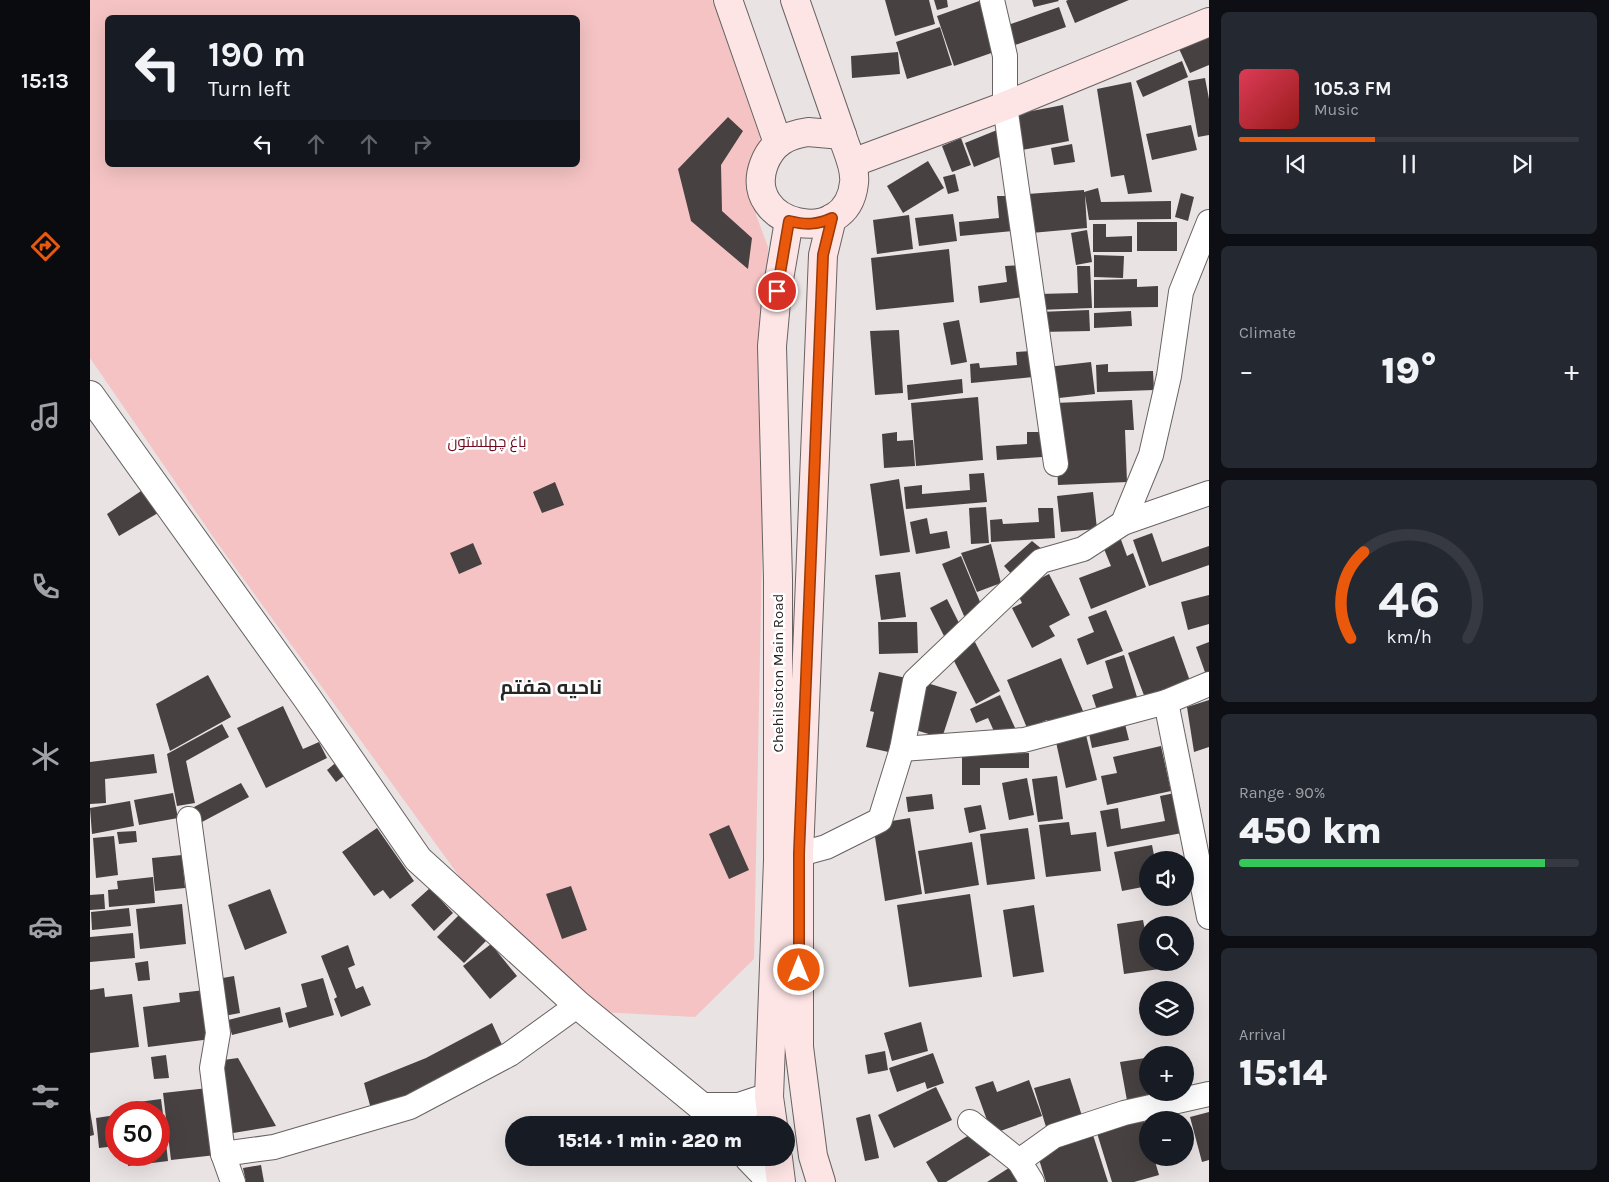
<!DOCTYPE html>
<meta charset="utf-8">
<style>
:root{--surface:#171b24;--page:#242831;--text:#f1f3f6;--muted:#9ea1a6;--line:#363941;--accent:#ea580c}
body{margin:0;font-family:Karla,Cairo,sans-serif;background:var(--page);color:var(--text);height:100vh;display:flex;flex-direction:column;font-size:19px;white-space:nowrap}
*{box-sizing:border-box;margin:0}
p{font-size:16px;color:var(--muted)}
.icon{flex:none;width:28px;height:28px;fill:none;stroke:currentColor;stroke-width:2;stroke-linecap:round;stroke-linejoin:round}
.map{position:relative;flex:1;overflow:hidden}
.side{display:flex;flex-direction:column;gap:12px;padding:12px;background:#0d0f14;width:400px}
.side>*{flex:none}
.hud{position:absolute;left:15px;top:15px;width:475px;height:152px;border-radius:8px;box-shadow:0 5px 20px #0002;background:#171b24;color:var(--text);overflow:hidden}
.controls{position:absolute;left:1049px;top:851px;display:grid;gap:10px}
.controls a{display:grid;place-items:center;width:55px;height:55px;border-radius:50%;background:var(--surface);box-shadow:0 5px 20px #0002;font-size:25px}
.speed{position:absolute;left:15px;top:1101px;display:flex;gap:10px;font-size:25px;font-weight:700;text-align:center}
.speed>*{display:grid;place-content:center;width:65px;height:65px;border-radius:50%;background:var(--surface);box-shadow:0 5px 20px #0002;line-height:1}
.speed .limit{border:8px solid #d22;background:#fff;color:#111}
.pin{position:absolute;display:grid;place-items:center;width:42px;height:42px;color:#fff;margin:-21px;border:2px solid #fff;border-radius:50%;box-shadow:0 1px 5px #0007}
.me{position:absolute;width:55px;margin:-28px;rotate:0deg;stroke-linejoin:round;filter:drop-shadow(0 0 4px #0008)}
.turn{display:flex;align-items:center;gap:18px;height:105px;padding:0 20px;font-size:22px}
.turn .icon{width:65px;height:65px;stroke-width:2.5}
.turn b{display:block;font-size:35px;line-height:42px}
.lanes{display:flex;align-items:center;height:48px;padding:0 20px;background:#0003;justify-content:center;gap:25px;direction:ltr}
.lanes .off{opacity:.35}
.big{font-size:38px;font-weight:800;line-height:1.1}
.side .tile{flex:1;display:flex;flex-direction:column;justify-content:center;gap:8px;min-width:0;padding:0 18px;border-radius:8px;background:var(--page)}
.side .dial{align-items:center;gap:0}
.dial svg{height:130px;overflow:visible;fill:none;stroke:var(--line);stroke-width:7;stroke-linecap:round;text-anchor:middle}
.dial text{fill:var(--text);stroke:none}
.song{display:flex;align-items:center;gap:15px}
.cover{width:60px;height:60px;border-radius:8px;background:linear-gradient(135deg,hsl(350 70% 55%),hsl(0 70% 35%))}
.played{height:5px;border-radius:2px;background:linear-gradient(90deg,var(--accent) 40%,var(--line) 40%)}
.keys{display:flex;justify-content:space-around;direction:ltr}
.heat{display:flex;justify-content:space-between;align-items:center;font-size:28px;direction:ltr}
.charge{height:8px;border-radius:4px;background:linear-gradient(90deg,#34c759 90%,var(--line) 0)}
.trip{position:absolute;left:415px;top:1116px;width:290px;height:50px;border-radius:25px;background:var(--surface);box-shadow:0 5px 20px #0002;font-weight:800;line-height:50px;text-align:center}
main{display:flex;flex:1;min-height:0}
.tabs{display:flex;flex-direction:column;width:90px;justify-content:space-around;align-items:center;background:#090b0e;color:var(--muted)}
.tabs .icon{width:35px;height:35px}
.tabs .selected{color:var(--accent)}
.tabs b{font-size:22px;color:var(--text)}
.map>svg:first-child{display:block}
.green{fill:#f5c3c3;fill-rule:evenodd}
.building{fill:#474141}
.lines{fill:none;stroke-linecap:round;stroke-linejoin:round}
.minor-casing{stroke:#686262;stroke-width:26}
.tertiary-casing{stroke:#686262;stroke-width:30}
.secondary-casing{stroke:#686262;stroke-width:30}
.minor{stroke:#fff;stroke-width:24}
.tertiary{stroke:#fff;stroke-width:28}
.secondary{stroke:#fde4e5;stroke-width:28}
.route-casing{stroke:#983908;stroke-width:12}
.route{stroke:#ea580c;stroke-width:9}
.labels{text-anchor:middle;stroke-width:5;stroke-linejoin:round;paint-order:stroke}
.park-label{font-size:15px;fill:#70081f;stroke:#fff}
.street-label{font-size:15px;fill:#282525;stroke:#fff}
.district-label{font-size:20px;font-weight:bold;fill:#282525;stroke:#fff}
</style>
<main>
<nav class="tabs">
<b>15:13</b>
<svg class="icon selected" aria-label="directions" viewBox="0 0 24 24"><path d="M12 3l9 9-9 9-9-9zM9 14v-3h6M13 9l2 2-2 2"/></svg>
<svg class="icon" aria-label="music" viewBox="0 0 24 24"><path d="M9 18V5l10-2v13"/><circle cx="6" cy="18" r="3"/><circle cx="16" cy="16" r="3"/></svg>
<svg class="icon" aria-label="phone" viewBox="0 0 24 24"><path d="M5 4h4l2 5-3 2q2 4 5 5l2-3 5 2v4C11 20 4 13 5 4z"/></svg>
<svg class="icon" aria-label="climate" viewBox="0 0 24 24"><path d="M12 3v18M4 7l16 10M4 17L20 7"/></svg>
<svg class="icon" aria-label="car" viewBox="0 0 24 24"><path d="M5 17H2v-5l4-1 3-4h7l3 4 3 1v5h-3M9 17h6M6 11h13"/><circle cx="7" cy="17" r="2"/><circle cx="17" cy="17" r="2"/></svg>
<svg class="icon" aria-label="filters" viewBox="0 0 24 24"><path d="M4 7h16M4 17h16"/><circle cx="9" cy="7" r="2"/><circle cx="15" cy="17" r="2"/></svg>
</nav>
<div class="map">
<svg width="1119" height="1182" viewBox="0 0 1119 1182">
<rect width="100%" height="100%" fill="#eae3e3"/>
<path class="green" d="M0 0H622L670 137 663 182 666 215 678 247 664 959 605 1017 510 1012 385 898 126 541 0 358ZM18 18H488V165H18Z"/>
<g class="building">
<path d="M795 0H839L845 24 805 36Z"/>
<path d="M844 0H857L858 7 847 10Z"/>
<path d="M892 0 910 50 864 66 847 16Z"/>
<path d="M942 0H968L969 1 944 7Z"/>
<path d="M978 0H1039L985 23 976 1Z"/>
<path d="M969 7 976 27 925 45 918 25Z"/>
<path d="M850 27 862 65 817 79 806 42Z"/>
<path d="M1119 29V65L1100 73 1086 42Z"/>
<path d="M808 52 810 74 762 78 761 56Z"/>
<path d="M1092 61 1098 77 1053 97 1046 81Z"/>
<path d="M1115 78 1119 99V135L1108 137 1098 81Z"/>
<path d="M1041 82 1062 192 1038 194 1034 175 1021 177 1007 89Z"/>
<path d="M973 105 979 141 927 151 921 115Z"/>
<path d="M638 117 653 131 631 165 632 211 662 238 658 269 601 221 588 169Z"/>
<path d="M1101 125 1107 150 1062 160 1056 134Z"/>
<path d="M907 130 917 154 884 167 875 143Z"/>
<path d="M871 138 881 165 862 172 852 146Z"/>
<path d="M982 144 985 162 964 165 961 148Z"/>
<path d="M838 161 854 188 813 213 797 186Z"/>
<path d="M865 174 869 191 858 194 853 177Z"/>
<path d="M1008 188 1011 202 1081 201V219L999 220 995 195 997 228 941 233 937 194 994 190V192Z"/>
<path d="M1091 193 1104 197 1098 221 1085 217Z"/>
<path d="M907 196H920L923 231 870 236 869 222 909 218Z"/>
<path d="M863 214 867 241 829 246 825 218Z"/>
<path d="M819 215 823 249 787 254 783 220Z"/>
<rect x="1047" y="222" width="40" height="29"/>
<path d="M1003 224H1016V237L1042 236V252H1003Z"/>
<path d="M997 230 1002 262 986 265 981 233Z"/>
<path d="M859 249 864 302 786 310 781 258Z"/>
<path d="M1004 255 1034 256 1033 278 1004 277Z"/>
<path d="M930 265 933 297 890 303 888 286 917 282 915 266Z"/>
<path d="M987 266H1000L1002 308 948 310V294L988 293Z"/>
<path d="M1047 279V287L1068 286V307L1004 308V280Z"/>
<path d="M999 310 1000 331 949 332V312Z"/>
<path d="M1041 311 1042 326 1004 328V313Z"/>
<path d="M869 320 877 362 861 365 853 323Z"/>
<path d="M809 330 813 393 785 395 780 331Z"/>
<path d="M941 351 943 377 881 383 880 364 889 363 890 368 927 365 926 352Z"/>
<path d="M1001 362 1005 394 960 399 957 367Z"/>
<path d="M1018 364V372L1063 371 1064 390 1007 392 1006 365Z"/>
<path d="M872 379 873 393 818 400 817 385Z"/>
<path d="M888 397 893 460 826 466 821 403Z"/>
<path d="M1042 400 1044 430H1035L1037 482 968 485 964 403Z"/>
<path d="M807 432V441L823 440 825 466 794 468 792 434Z"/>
<path d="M937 432H951L952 457 907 460 906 446 937 444Z"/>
<path d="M894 473 897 502 816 509 814 487 832 485V494L880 490 879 474Z"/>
<path d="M809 479 820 552 790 556 780 484Z"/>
<path d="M465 482 474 505 452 513 443 492Z"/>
<path d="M51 491 68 513 29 536 17 514Z"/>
<path d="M1003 492 1007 529 971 532 967 496Z"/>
<path d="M896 507 899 543 881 544 879 508Z"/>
<path d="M948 508H963L965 538 901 542 900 520 912 519 913 524 949 522Z"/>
<path d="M837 518 840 534 857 531 860 548 826 554 820 522Z"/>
<path d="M1062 533 1072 562 1119 546V565L1059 586 1043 540Z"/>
<path d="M1030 537 1037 556 1043 553 1056 587 1001 609 989 578 1021 566 1012 544Z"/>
<path d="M942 541 953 550 924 577 914 566Z"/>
<path d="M383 543 392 564 369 574 360 553Z"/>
<path d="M901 544 911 583 887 592 871 553Z"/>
<path d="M871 556 893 609 874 616 852 564Z"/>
<path d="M810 572 816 617 791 620 785 575Z"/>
<path d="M959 574 980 615 959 626 965 636 942 648 922 608 932 603 926 591Z"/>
<path d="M1119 595V624L1098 630 1091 602Z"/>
<path d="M857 599 874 633 857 642 840 608Z"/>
<path d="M1016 610 1033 651 997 665 987 639 1004 632 998 617Z"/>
<path d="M788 622H827L828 653 789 654Z"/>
<path d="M1084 636 1100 681 1055 698 1038 653Z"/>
<path d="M885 642 910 691 886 704 861 655Z"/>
<path d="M1119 642V673L1116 675 1106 647Z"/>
<path d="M1034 655 1047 697 1007 710 1002 695 1023 688 1015 661Z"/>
<path d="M971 658 993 711 959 725 957 720 937 728 917 680Z"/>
<path d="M789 672 821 679 803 753 776 747 784 712 780 711Z"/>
<path d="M118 675 141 717 80 751 66 704Z"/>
<path d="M837 683 867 692 852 738 822 729Z"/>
<path d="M910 695 926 730 907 738 898 718 886 723 880 709Z"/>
<path d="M1119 700V747L1104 752 1097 707Z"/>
<path d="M193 706 213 749 229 742 237 758 176 788 147 728Z"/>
<path d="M1034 720 1039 740 1002 748 998 729Z"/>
<path d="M132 724 139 737 96 761 105 803 87 806 77 754Z"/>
<path d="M996 735 1007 780 976 788 966 742Z"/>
<path d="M1071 746 1081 791 1017 805 1011 776 1027 773 1023 757Z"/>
<path d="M939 753V768H890V785H872V754Z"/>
<path d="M64 754 67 773 15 779 16 803 0 804V762Z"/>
<path d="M249 760 259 772 246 782 237 770Z"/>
<path d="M967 776 973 819 948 822 942 779Z"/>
<path d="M937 778 944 815 919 820 912 783Z"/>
<path d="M151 783 159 797 112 822 104 807Z"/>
<path d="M83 793 88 818 49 825 44 800Z"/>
<path d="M1085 793 1092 833 1017 847 1010 811 1028 808 1031 829 1075 821 1070 796Z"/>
<path d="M842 794 844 809 818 812 816 797Z"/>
<path d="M40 801 44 826 2 834 0 808Z"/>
<path d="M891 805 896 829 879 833 874 808Z"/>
<path d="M820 818 832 894 795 901 783 824Z"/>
<path d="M979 822 981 835 1006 832 1011 871 956 877 949 825Z"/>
<path d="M639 825 659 870 639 879 619 834Z"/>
<path d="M287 828 324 881 300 899 293 890 284 896 252 852Z"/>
<path d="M938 828 945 879 897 885 890 834Z"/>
<path d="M46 831 47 842 29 844 27 832Z"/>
<path d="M24 836 28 875 6 878 3 838Z"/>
<path d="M882 842 889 885 835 894 828 851Z"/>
<path d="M1062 845 1065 860H1058V886L1032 891 1024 852Z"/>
<path d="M92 855 95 888 65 891 62 858Z"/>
<path d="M63 877 65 903 19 907 18 890 28 889 27 881Z"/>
<path d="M481 886 497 930 472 939 456 894Z"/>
<path d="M340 888 363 913 344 931 321 905Z"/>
<path d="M180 889 197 933 155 950 138 905Z"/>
<path d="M14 894 15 909 0 910V895Z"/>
<path d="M880 894 892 977 819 987 807 905Z"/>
<path d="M92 904 96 944 50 949 46 909Z"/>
<path d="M944 905 954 972 923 977 913 910Z"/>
<path d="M39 908 41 926 2 930 1 912Z"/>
<path d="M369 915 396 941 374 963 347 937Z"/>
<path d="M1053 920 1055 930 1058 929V962H1083L1084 967 1034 974 1027 924Z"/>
<path d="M43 933 45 958 0 962V937Z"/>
<path d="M401 944 427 976 400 999 373 966Z"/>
<path d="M258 945 265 965 258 968 266 989 273 986 281 1005 251 1017 244 999 247 997 231 956Z"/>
<path d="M58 961 60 980 48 981 45 963Z"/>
<path d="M144 976 150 1013 134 1016 127 979Z"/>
<path d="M233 978 244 1015 199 1028 195 1013 217 1007 211 984Z"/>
<path d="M14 988 15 997 42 994 49 1047 0 1053V990Z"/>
<path d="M115 990 121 1039 58 1047 53 1007 90 1002 89 993Z"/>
<path d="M190 1007 193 1022 142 1035 138 1020Z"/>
<path d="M831 1022 838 1051 802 1061 794 1033Z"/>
<path d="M402 1023 413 1047 346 1085 281 1109 274 1083 336 1058Z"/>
<path d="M795 1051 798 1070 778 1074 775 1055Z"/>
<path d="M843 1053 854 1083 837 1089 835 1082 807 1092 799 1068Z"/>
<path d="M76 1055 79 1078 64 1079 61 1057Z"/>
<path d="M148 1058 186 1126 137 1134 126 1061Z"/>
<path d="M1055 1058 1058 1092H1095L1038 1106 1030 1062Z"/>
<path d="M980 1078 993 1119 957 1130 944 1088Z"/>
<path d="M939 1080 952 1116 902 1134 885 1087 903 1081 907 1092Z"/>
<path d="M846 1087 862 1120 804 1148 788 1115Z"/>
<path d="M118 1088 126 1155 81 1160 73 1093Z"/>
<path d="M71 1099 76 1137 69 1138V1112H43L41 1103Z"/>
<path d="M0 1110 4 1135 0 1136Z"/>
<path d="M1119 1112V1160L1112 1162 1100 1117Z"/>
<path d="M780 1114 789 1158 775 1161 766 1118Z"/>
<path d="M26 1115V1146L9 1148 6 1118Z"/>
<path d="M1053 1119 1058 1136V1158H1064L1069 1175 1044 1182H1022L1007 1133Z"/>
<path d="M887 1130 902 1154 856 1182H848L836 1162Z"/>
<path d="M1003 1135 1018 1182H956L947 1153Z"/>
<path d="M76 1143 78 1161 38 1166 37 1155H69V1144Z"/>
<path d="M925 1164 936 1182H897Z"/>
<path d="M171 1165 174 1182H156L153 1168Z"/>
</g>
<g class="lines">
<g class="minor-casing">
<g id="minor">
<path d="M902 0 915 56V106L966 464"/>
<path d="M1033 523 1061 455 1079 376 1091 292 1119 222"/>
<path d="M1076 702 1119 917"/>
<path d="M812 749 934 740 1076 702 1119 684"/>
<path d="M99 819 128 1033 122 1068 133 1154 143 1182"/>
<path d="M692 859 736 847 790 820 812 749 825 681 951 561 993 549 1033 523 1119 493"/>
<path d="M880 1122 929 1161 942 1182"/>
<path d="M133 1154 184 1147 320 1107 420 1054 488 1005"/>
<path d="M929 1161 964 1136 1034 1113 1119 1094"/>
</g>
</g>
<g class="tertiary-casing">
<g id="tertiary">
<path d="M0 395 217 698 328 859 488 1005 612 1107 629 1125"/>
<path d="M612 1107H649L679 1097"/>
<path d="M659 1158 682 1182"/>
</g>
</g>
<g class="secondary-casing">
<g id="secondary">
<path d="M638 0 688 143"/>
<path d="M705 0 752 135"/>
<path d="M718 132 752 135C756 149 766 167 764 183 757 251 651 226 674 164 682 143 697 135 718 132Z"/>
<path d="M762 163 915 106 1119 22"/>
<path d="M683 1125 679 1097 688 860V579L682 346 687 291 699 221"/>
<path d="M688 1158 691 1182"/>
<path d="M731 1182 723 1156 709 1047V855L733 255 742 218"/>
</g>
</g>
<use href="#minor" class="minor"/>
<use href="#tertiary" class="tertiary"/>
<use href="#secondary" class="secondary"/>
</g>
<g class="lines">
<g class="route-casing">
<path id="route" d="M687 291 699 221C716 225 727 225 742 218L733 255 709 854V970"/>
</g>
<use href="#route" class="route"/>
</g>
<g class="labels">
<g class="park-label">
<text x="397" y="447">باغ چهلستون</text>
</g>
<g class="street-label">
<text transform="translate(688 673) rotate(-90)" y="5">Chehilsoton Main Road</text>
</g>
<g class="district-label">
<text x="461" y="694">ناحیه هفتم</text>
</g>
</g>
</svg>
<div class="controls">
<a><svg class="icon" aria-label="sound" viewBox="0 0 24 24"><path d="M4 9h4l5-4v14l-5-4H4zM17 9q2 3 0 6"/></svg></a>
<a><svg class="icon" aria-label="search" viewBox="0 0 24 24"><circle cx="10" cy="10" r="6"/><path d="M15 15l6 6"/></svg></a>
<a><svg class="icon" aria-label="layers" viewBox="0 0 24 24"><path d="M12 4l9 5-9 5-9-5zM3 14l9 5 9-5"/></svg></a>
<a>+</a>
<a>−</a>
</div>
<div class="speed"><div class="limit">50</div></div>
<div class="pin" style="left:687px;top:291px;background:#d93025"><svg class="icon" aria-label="arrive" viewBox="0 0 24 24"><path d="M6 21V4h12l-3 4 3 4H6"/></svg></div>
<svg class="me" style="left:709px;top:970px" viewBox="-20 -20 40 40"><circle r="17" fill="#ea580c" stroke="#fff" stroke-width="3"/><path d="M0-11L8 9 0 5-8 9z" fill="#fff"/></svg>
<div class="trip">15:14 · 1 min · 220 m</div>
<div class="hud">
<div class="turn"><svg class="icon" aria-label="left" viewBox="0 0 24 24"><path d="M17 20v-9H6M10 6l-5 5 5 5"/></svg><div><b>190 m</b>Turn left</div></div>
<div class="lanes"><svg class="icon" aria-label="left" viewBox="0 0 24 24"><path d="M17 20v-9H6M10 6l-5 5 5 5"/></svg><svg class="icon off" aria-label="ahead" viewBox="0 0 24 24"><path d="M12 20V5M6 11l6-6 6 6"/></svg><svg class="icon off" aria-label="ahead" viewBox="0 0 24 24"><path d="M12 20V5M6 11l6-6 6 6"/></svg><svg class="icon off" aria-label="right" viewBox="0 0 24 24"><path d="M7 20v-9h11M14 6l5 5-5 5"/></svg></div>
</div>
</div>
<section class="side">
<div class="tile">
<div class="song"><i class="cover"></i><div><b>105.3 FM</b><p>Music</p></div></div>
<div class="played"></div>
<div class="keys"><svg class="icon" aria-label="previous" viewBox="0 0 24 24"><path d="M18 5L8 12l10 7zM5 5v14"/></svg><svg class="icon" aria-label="pause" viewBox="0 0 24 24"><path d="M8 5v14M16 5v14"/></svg><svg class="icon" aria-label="next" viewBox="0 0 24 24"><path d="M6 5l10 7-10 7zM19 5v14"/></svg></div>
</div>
<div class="tile"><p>Climate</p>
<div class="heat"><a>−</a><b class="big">19°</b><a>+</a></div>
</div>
<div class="tile dial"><svg viewBox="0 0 100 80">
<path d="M14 69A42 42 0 1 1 86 69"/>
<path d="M14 69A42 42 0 0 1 22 16" stroke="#ea580c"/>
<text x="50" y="56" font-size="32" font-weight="700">46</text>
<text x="50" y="72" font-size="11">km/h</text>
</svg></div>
<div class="tile"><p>Range · 90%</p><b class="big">450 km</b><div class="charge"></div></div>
<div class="tile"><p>Arrival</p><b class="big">15:14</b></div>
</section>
</main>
